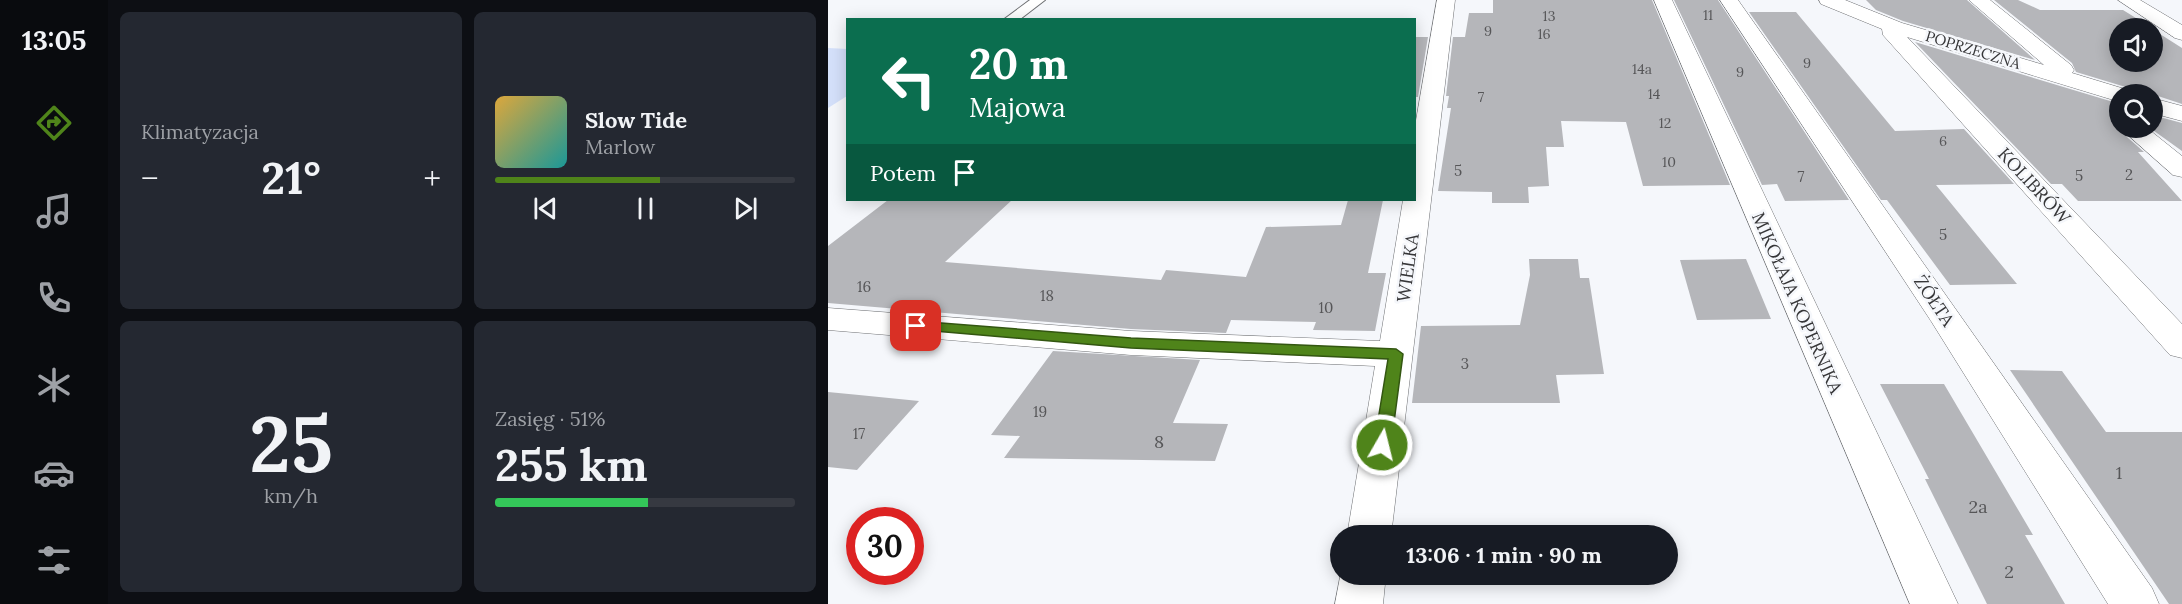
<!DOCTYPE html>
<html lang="pl">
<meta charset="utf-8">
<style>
:root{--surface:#171b24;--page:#242831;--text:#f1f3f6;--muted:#9ea1a6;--line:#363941;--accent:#4f841a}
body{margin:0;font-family:Lora,serif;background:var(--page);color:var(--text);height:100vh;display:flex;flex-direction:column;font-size:22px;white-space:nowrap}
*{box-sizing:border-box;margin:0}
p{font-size:20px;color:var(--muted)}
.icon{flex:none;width:33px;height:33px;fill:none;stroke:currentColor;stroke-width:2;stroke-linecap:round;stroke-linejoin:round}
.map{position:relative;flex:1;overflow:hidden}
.sheet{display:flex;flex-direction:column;gap:12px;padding:12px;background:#0d0f14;width:720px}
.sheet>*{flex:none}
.banner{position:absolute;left:18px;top:18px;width:570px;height:183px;border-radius:0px;box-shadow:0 3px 15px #0003;background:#0b6e4f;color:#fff;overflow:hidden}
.controls{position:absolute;left:1281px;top:18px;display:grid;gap:12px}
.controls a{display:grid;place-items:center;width:54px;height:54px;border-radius:50%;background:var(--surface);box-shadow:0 3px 15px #0003;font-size:30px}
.speed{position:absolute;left:18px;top:507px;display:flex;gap:12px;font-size:30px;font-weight:700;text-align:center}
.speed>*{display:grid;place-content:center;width:78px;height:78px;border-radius:50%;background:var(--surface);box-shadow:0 3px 15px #0003;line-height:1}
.speed .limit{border:9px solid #d22;background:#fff;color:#111}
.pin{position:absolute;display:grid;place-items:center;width:51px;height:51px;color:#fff;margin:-26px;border-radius:12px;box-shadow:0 3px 9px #0006}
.me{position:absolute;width:66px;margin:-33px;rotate:8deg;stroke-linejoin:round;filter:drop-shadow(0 0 4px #0008)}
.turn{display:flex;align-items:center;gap:21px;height:126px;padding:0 24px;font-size:27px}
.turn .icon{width:78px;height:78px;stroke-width:2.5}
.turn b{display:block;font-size:42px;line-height:51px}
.then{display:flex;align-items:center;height:57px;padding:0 24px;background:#0003;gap:12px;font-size:22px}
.big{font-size:45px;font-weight:700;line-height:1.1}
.sheet .widget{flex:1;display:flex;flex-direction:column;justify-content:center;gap:9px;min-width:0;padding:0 21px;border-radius:9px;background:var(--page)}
.sheet .dial{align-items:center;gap:0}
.dial b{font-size:78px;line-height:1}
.song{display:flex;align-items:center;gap:18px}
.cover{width:72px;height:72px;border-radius:9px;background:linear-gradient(135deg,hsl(40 70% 55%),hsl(180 70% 35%))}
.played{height:6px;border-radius:3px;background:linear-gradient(90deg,var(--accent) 55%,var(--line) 55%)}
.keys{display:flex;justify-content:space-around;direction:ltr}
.heat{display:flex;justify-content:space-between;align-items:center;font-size:33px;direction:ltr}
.charge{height:9px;border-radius:4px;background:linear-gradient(90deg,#34c759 51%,var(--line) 0)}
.sheet .tiles{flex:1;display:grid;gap:12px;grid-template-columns:repeat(2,1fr)}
.trip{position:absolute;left:502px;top:525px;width:348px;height:60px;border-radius:30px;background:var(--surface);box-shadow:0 3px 15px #0003;font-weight:700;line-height:60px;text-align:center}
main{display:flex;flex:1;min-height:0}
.dock{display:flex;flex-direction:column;width:108px;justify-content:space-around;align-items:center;background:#090b0e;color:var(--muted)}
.dock .icon{width:42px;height:42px}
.dock .selected{color:var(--accent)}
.dock b{font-size:27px;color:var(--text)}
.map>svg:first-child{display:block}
.green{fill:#d4e0fa}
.building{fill:#b5b6ba}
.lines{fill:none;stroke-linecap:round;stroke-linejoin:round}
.service-casing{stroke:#6d6f72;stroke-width:2}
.minor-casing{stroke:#6d6f72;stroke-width:1}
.service{fill:#fff;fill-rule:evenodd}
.minor{fill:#fff;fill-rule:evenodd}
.route{fill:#4f841a;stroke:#335611;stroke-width:1.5}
.labels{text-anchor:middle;stroke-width:5;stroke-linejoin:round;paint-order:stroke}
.far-number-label{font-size:14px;fill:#565658}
.far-street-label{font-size:15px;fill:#363638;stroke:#f5f7fb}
.number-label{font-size:15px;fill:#565658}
.street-label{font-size:18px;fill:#363638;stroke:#f5f7fb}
.near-number-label{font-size:18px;fill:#565658}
</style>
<main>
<nav class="dock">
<b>13:05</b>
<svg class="icon selected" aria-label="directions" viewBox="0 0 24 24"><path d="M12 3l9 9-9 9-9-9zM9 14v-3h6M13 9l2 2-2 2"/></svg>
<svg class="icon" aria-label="music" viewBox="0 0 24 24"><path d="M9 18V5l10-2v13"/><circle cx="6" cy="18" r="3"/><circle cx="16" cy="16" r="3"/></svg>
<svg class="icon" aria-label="phone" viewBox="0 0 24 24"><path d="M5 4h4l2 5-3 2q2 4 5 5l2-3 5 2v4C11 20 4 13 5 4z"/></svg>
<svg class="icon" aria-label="climate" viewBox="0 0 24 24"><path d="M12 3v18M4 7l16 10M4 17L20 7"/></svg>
<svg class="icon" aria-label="car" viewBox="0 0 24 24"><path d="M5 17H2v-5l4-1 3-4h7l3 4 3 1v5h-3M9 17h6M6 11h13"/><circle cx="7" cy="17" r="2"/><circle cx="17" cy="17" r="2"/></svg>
<svg class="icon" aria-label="filters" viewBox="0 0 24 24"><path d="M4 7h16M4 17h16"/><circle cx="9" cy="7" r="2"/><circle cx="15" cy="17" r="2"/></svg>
</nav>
<section class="sheet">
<div class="tiles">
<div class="widget"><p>Klimatyzacja</p>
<div class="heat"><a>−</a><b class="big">21°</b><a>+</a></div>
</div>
<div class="widget">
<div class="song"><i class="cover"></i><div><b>Slow Tide</b><p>Marlow</p></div></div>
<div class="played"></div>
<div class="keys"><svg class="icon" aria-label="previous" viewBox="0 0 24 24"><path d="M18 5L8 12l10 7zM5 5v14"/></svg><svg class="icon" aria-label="pause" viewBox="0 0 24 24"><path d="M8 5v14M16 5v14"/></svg><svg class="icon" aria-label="next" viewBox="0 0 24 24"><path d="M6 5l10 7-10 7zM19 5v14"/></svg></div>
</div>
<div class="widget dial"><b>25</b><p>km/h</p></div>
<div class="widget"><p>Zasięg · 51%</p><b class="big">255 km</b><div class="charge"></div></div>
</div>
</section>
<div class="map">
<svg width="1354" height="604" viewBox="0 0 1354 604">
<rect width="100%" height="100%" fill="#f5f7fb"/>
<path class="green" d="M0 48 20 49 19 96 0 108Z"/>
<g class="building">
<path d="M665 0H824L902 185 815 186 798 122 733 121 736 147H718L721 186 700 187 701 203H664V192L610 191 623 108H619L621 96H618L625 37H637L641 13H665Z"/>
<path d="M846 0H890L1021 200 957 201 949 184 934 185Z"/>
<path d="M1038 0H1139L1207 60 1075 21 1048 10Z"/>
<path d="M1166 0H1190L1212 10H1295L1324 28H1292V62H1324V29L1354 48V104L1324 94H1305L1301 88 1248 72 1244 63Z"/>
<path d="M921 12H968L1067 131 1136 129 1186 184 1108 185 1189 284 1122 285 1059 200H1053Z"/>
<path d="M586 37H600L590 97H586Z"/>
<path d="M1087 42 1292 104 1291 130 1316 152H1310L1354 201H1250L1234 184H1223Z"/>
<path d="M1324 115 1354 123V151L1322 128H1324Z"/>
<path d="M60 200H184L117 262 333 280 338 270 418 277 438 227 513 225 520 200H555L540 273H558L547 331 485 330 488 322 403 320 398 333 303 329 0 303V246Z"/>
<path d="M701 259H750L752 278H761L776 374 728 375 732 403H584L593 326 692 325 702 275Z"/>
<path d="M918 259 943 319 869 320 852 260Z"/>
<path d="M225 351 372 360 345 423 400 424 387 461 176 458 192 436 163 435Z"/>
<path d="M1182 370 1234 371 1278 432H1354V604H1341Z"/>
<path d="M1052 384H1116L1205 535H1197L1237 604H1159L1097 479H1101Z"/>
<path d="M0 392 31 395 91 401 29 470 0 467Z"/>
</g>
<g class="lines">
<g class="service-casing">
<path id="service" d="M202 0H217L191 20H175Z"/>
</g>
<g class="minor-casing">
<g id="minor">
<path d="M609 0H627L563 536H519L547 366 303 355 0 330V308L303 331 552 341 575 200H586V132Z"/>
<path d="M826 0H844L1130 604H1082Z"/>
<path d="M892 0H910L1324 588 1331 604H1280L1103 321Z"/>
<path d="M991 0H1017L1074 23 1216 65 1141 0H1162L1243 65 1246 70 1244 73 1300 90 1303 94H1292V102L1079 37 1354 324V358L1342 355 1055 35 1054 29 993 4Z"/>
<path d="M1290 0H1312L1354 25V40L1347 38Z"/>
<path d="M1324 98 1354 106V121L1324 113Z"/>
<path d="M1292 128H1319L1354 156V177L1345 175Z"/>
<path d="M513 572V574H558L555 604H507Z"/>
</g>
</g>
<use href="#service" class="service"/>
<use href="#minor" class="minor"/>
</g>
<path class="route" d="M88 321 303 338 568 349 575 354 563 445 560 449H549L546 445 560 359 303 348 83 329 81 326Z"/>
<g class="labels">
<g class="far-number-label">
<text x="880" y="20">11</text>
<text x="721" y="21">13</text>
<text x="660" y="36">9</text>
<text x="716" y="39">16</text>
<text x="979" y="68">9</text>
<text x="814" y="74">14a</text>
<text x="912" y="77">9</text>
<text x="826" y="99">14</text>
<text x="653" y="102">7</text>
<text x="837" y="128">12</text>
<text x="1115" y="146">6</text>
<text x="841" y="167">10</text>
</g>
<g class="far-street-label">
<text transform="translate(1145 50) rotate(17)" y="5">POPRZECZNA</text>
</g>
<g class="number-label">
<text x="630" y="176">5</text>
<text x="1301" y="180">2</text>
<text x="1251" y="181">5</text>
<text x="973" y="182">7</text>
<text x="1115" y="240">5</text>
<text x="36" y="292">16</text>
<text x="219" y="301">18</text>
<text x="498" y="313">10</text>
<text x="637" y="369">3</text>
<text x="212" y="417">19</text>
<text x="31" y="439">17</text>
</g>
<g class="street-label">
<text transform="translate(1206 186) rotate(47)" y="6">KOLIBRÓW</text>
<text transform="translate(580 268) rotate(-82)" y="6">WIELKA</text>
<text transform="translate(1106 301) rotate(56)" y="6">ŻÓŁTA</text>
<text transform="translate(969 303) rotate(66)" y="6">MIKOŁAJA KOPERNIKA</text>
</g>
<g class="near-number-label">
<text x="331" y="448">8</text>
<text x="1291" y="479">1</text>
<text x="1150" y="513">2a</text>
<text x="1181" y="578">2</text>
</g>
</g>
</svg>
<div class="controls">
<a><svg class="icon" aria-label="sound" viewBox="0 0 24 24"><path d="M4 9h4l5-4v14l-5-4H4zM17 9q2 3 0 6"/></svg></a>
<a><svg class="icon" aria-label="search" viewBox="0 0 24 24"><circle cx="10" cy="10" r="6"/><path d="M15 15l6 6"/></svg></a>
</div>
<div class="speed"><div class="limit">30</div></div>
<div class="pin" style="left:88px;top:326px;background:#d93025"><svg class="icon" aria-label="arrive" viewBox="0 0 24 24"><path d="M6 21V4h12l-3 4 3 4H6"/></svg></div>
<svg class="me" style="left:554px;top:445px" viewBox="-20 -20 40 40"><circle r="17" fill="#4f841a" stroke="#fff" stroke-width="3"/><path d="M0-11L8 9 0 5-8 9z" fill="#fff"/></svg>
<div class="trip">13:06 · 1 min · 90 m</div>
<div class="banner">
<div class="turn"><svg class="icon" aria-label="left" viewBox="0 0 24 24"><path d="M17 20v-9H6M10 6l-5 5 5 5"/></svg><div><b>20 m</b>Majowa</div></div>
<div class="then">Potem<svg class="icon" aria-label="arrive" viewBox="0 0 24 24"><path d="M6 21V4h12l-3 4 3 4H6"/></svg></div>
</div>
</div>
</main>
